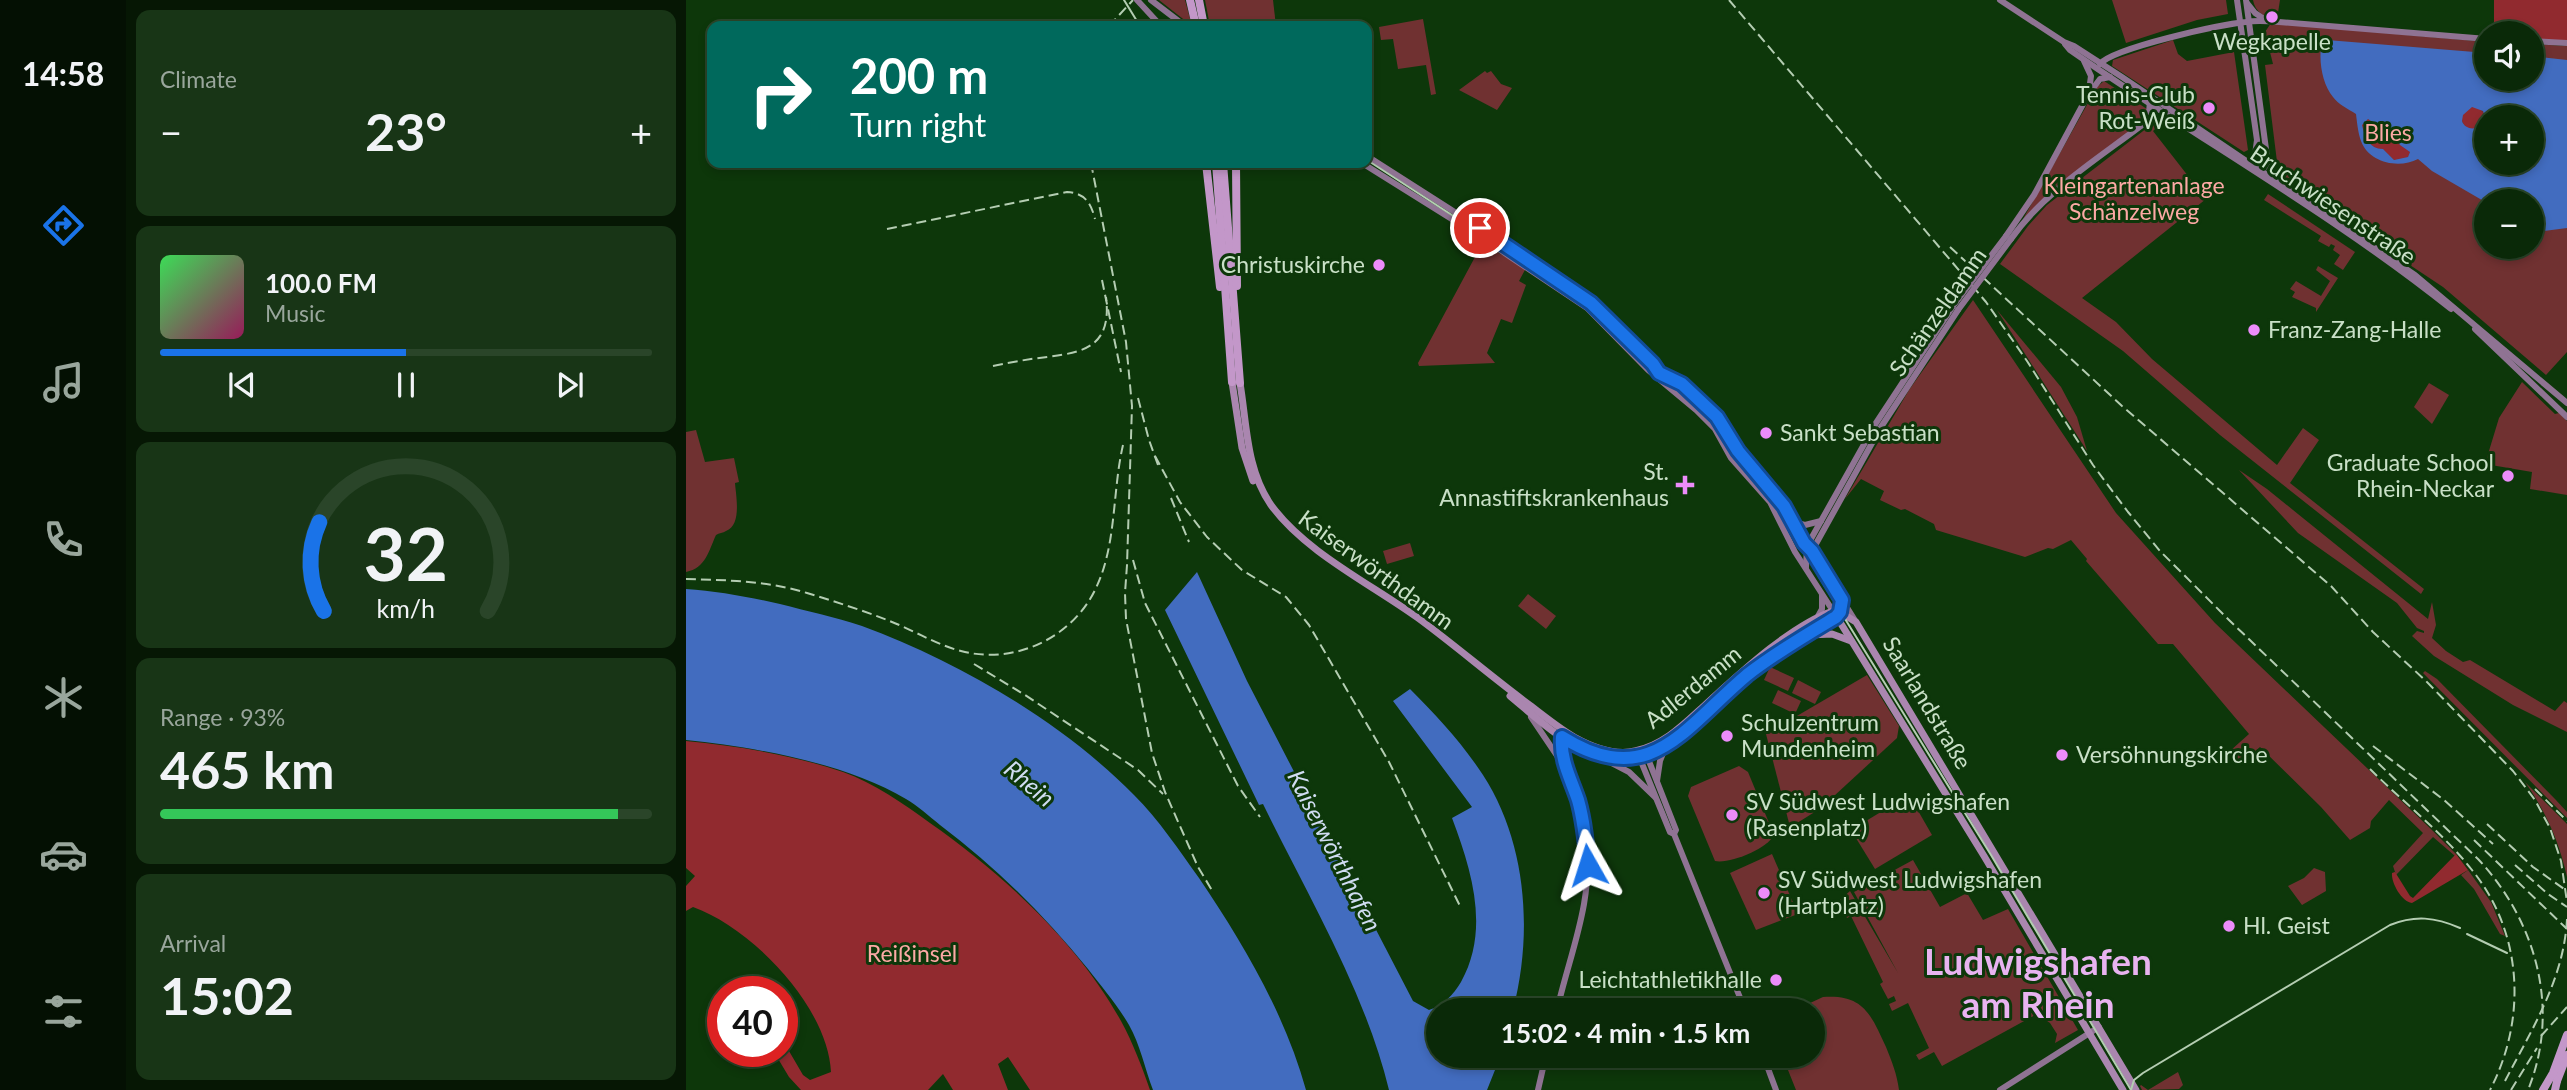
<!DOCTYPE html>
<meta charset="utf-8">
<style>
:root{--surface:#0a2908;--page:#183516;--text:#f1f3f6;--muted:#99a69c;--line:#2a4529;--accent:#1a73e8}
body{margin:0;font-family:Lato,sans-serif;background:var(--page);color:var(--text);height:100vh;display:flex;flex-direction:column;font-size:26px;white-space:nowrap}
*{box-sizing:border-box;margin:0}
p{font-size:23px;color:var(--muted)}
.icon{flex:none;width:38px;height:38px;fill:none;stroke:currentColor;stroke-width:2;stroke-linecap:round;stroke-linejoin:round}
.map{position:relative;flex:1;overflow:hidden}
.details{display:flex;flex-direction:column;gap:10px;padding:10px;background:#061704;width:560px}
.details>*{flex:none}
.banner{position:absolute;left:21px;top:21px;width:665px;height:147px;border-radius:14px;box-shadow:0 4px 10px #0003,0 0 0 2px var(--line);background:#00695c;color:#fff;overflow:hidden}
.controls{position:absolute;left:1788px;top:21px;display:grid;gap:14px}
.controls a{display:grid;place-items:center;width:70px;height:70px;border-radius:50%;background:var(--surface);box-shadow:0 4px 10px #0003,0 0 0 2px var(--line);font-size:35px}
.speed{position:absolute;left:21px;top:976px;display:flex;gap:14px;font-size:35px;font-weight:700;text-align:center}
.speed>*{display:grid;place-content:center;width:91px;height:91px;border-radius:50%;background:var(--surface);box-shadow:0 4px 10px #0003,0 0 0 2px var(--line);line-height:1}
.speed .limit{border:10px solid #d22;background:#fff;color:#111}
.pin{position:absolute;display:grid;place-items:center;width:60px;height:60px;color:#fff;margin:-30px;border:4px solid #fff;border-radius:50%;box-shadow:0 2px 7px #0007}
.me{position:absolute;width:77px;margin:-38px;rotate:354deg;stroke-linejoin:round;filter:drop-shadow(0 0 5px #0008)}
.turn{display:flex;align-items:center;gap:24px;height:147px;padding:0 28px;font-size:32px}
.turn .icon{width:91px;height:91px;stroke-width:2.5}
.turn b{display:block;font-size:49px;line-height:60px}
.big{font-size:52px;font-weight:700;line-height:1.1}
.details .widget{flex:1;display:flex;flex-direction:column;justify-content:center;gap:10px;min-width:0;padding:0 24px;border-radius:14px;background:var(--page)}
.details .dial{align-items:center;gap:0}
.dial svg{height:182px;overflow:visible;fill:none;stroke:var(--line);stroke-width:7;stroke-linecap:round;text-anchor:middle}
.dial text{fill:var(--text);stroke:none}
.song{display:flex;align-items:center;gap:21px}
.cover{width:84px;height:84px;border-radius:10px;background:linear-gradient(135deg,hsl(130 70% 55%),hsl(330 70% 35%))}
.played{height:7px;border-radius:4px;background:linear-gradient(90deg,var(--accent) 50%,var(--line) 50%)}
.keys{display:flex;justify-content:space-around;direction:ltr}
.heat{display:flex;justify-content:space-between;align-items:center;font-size:38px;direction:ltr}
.charge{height:10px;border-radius:5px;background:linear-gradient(90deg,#34c759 93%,var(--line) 0)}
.trip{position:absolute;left:740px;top:998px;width:399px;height:70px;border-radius:35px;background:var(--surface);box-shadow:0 4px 10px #0003,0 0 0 2px var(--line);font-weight:700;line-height:70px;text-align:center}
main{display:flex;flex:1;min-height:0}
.tabs{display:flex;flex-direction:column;width:126px;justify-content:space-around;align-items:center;background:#041003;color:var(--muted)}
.tabs .icon{width:49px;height:49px}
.tabs .selected{color:var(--accent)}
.tabs b{font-size:32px;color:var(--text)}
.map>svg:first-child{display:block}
.green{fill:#703131;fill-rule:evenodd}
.forest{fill:#912a2f}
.water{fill:#426cbf;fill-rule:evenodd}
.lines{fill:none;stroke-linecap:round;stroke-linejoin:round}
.secondary{stroke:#8f7393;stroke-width:6}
.primary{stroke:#aa86af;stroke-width:7}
.highway{stroke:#c397c9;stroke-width:8}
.tram{stroke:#b4cdb2;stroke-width:2}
.rail{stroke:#b4cdb2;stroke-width:2;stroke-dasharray:10 5;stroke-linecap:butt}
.secondary-bridge{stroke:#8f7393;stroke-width:6}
.highway-bridge{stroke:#c397c9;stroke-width:8}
.route-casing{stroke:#114b97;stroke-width:18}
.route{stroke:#1a73e8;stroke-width:12}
.poi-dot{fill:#ec8cfa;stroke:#0d370a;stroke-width:2.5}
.labels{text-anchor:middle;stroke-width:6;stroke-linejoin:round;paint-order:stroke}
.poi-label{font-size:23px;fill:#c9e0c7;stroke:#0d370a;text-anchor:start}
.park-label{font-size:23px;fill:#fda9a5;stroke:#0d370a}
.street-label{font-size:23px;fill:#c9e0c7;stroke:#0d370a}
.water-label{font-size:24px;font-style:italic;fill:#d0dcf2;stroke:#0d370a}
.town-label{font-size:37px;font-weight:bold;fill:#e8b3f0;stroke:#0d370a}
</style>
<main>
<nav class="tabs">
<b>14:58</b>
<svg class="icon selected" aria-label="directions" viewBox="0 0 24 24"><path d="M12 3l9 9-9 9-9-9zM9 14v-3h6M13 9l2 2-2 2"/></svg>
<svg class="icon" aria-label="music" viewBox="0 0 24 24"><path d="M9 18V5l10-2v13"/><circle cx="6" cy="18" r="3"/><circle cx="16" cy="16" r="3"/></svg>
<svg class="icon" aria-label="phone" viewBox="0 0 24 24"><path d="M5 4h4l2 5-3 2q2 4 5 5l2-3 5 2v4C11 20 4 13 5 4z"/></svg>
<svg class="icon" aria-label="climate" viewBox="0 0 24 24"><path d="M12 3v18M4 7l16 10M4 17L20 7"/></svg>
<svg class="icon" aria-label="car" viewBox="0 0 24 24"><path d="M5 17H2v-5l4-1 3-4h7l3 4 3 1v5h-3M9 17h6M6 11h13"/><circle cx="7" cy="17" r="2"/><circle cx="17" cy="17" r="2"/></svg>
<svg class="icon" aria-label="filters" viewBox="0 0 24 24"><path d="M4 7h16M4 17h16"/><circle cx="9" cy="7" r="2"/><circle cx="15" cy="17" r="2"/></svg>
</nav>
<section class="details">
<div class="widget"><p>Climate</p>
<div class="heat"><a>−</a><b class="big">23°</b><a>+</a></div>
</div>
<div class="widget">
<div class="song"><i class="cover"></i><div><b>100.0 FM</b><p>Music</p></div></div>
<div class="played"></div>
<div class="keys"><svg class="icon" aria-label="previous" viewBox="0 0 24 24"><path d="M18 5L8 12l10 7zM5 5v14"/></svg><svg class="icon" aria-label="pause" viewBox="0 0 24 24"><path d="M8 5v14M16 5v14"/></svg><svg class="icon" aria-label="next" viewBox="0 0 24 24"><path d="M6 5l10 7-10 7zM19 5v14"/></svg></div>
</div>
<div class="widget dial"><svg viewBox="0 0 100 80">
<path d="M14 69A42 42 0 1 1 86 69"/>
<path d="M14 69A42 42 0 0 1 12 30" stroke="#1a73e8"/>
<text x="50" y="56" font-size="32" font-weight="700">32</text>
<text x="50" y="72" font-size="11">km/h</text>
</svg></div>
<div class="widget"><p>Range · 93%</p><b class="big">465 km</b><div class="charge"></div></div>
<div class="widget"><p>Arrival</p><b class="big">15:02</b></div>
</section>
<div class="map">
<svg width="1881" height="1090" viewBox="0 0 1881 1090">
<rect width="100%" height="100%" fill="#0d370a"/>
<g class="green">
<path d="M473 0H499L506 26Z"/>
<path d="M519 0H587L590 26H524Z"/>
<path d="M1426 0H1540L1542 14 1511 20 1440 43Z"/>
<path d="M1567 0H1594L1591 19C1579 18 1569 12 1567 0Z"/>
<path d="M737 19 750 94 745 95 740 65 712 69 707 39 695 40 693 27Z"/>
<path d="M1585 23 1801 42V79H1846V44L1881 46V352L1860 375 1757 287 1593 178 1579 65 1587 64 1579 32ZM1801 117H1846V163H1801ZM1801 201H1846V247H1801Z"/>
<path d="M1487 40 1492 54 1501 61 1548 52 1562 150 1558 152 1426 66 1427 60Z"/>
<path d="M799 71 801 73 805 71 815 84 826 88 811 110 773 90Z"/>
<path d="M1418 81 1461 109 1456 122 1367 189 1337 219 1411 87Z"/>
<path d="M1474 118 1478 121 1467 131 1520 199 1396 298 1430 322 1466 359 1591 465 1617 428 1633 440 1604 483 1738 589 1735 594 1534 435 1437 351 1314 264 1342 226 1361 205Z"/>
<path d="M1582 194 1669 252 1657 270 1648 264 1654 255 1647 250 1649 246 1645 244 1643 247 1632 241 1635 236 1578 200Z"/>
<path d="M796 244 840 268 833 281 840 285 826 323 815 319 801 353 809 363 733 366 732 363Z"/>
<path d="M1632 266 1652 278 1630 312V308L1606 297 1609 292 1604 289 1610 281 1635 296 1644 281 1630 270Z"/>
<path d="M1287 300 1430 513 1529 623 1747 831 1770 854 1769 856 1747 837 1710 875 1707 866 1737 833 1703 800 1685 821 1684 828 1664 840 1635 807 1574 747 1555 764 1544 751 1563 734 1487 644H1472L1400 561 1401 559 1385 540 1367 549 1362 548 1339 557 1250 530 1248 524 1219 509 1215 510 1194 500 1198 491 1175 479 1159 499 1223 390Z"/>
<path d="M1311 310 1375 387 1391 417 1401 451Z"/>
<path d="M1836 382 1869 414 1873 413 1881 421V495L1844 489 1846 472 1799 464 1813 418Z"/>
<path d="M1743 383 1763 395 1746 424 1728 407Z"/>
<path d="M10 430 19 462 48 458 53 482 49 483C50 496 56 525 40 531 37 533 33 533 30 535 23 550 20 568 0 572V432Z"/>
<path d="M1553 470 1581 489 1742 619 1746 602 1750 625 1746 638 1760 651 1777 662 1784 660 1869 711 1878 701 1881 703V732L1827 705 1748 656 1726 636 1731 631 1738 633V631L1731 628 1711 603 1612 533Z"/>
<path d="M724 543 728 556 701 564 697 551Z"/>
<path d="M842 594 870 616 860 629 832 606Z"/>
<path d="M1084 667 1108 678 1102 691 1078 680Z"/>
<path d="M1739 671 1751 679 1869 799 1881 812V818L1737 673Z"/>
<path d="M1181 675 1213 726 1211 738 1135 808 1108 825 1103 823 1080 734Z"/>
<path d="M1112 680 1135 692 1129 704 1106 693Z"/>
<path d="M1092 690 1115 701 1109 714 1086 703Z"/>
<path d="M1053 766 1062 772 1088 835C1081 849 1044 864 1029 861L1002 796 1005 787Z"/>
<path d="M1839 782 1881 824V877C1873 841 1860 812 1839 782Z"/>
<path d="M1223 795 1246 835 1189 869 1165 830Z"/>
<path d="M1086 854 1112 914 1070 930 1044 873Z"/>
<path d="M1227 860 1254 907 1281 893 1297 920 1322 909 1392 1030 1369 1043 1371 1034 1364 1023 1351 1014 1256 1066 1248 1052 1233 1060 1230 1055 1243 1048 1222 1003 1206 1011 1203 1004 1210 1001 1208 996 1202 999 1194 984 1197 982 1165 916 1161 918 1153 901 1164 891 1212 973 1168 892Z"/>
<path d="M1628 868 1639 872 1640 891 1616 905 1602 886 1618 878Z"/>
<path d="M1782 870 1805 902 1819 936 1814 934 1788 889 1775 875Z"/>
<path d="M1137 997C1178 994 1185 1015 1200 1047 1206 1062 1211 1074 1213 1090H1110L1096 1055H1127V1010H1109Z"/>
<path d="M1492 1072 1497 1085 1493 1089 1456 1090 1454 1086 1455 1085 1462 1090Z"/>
</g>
<g class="forest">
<path d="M1808 0H1881V41L1846 40V33H1808Z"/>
<circle cx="1787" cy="118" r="11"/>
<path d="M1682 119 1709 137 1724 152 1722 157 1708 160 1697 149C1683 149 1679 137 1676 125Z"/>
<path d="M0 741C52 746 107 755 157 772 188 783 218 804 244 823 316 873 393 944 435 1021 447 1043 456 1067 464 1090H344L322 1057 312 1064 322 1090H267L257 1074 242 1090H115L103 1077 88 1052H96V1039L117 1075 124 1080 145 1072C142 1007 66 928 7 907L0 911V886L9 876 0 868Z"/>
<path d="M1770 854 1782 870 1726 903C1716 902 1705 883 1706 873L1709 872 1724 896 1727 898Z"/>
</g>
<g class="water">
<path d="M1641 40 1801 53V79H1846V56L1881 60V228L1858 231 1846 228V201L1801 203 1746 171 1732 159C1713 169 1683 163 1675 141 1672 133 1671 122 1670 114 1662 109 1652 104 1647 97 1636 84 1632 59 1636 43ZM1786 107 1797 111 1798 114 1793 126C1788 131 1778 128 1776 121L1777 115ZM1801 117H1846V163H1801ZM1682 119 1709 137 1714 145 1724 152 1722 157 1708 160 1697 149C1683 149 1679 137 1676 125Z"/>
<path d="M511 572 561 681 727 1001 743 1010C758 1005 767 995 775 982 804 930 786 871 766 818L786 807 707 701 724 689C751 716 776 743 797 775 841 843 847 933 827 1010H752V1055H815L801 1090H703C679 991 622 896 577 804L573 805 479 610Z"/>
<path d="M0 589C31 591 63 597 94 604 121 611 149 617 176 626 273 662 375 721 448 795 473 820 493 850 513 878 557 943 599 1014 620 1090H467C459 1069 454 1044 443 1025 432 1006 416 987 402 969 358 915 310 867 254 825 243 816 232 806 220 799 160 763 68 747 0 740Z"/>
</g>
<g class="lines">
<g class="secondary">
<path d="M451 0 475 26"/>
<path d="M465 0 499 26"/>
<path d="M1314 0 1378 42 1388 46 1436 77 1729 275 1881 403"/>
<path d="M1551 0 1571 140 1569 155 1563 166"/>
<path d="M1560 0 1582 164 1586 177"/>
<path d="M1561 3 1569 13 1578 19"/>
<path d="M1846 41 1881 43"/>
<path d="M1379 44 1384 50C1510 138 1645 213 1765 309"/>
<path d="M1398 61 1405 76 1403 91"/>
<path d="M1414 64C1427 48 1536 24 1560 22 1571 20 1582 21 1593 22L1801 39"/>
<path d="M1456 125 1463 113 1464 101"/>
<path d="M681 156 800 232 905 303 967 364 973 373 996 384 1031 417 1052 451 1098 506 1118 543 1126 551 1170 622"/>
<path d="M676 163 796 238 901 308 962 370 1010 410 1029 429 1045 458 1084 502 1109 552 1147 611"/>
<path d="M1570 168 1579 147"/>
<path d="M1320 236 1348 195 1402 95 1414 79 1424 77"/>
<path d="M1325 239C1358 192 1410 160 1456 125L1469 120H1485"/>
<path d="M1789 329 1881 417"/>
<path d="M1107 521 1119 525 1135 521"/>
<path d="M1126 551 1195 427 1272 310"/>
<path d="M1120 567 1121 546 1135 521 1190 423 1267 306"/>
<path d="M1131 618 1136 609V595"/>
<path d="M845 717 876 763"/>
<path d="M959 751 990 830 988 834"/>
<path d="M952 754 984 832 988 834 1059 1010"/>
<path d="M916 758 943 772 969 797"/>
<path d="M971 781 974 761 980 746"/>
<path d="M871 1010C884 953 908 900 900 841 898 826 896 812 891 798 884 778 873 758 876 736"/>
<path d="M1077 1055 1090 1090"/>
<path d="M852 1090 860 1055"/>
<path d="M1314 1090 1413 1027"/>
</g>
<g class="primary">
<path d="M546 382 556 448 567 481"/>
<path d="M554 383C561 425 560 469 585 505 619 552 685 584 732 618 770 646 807 678 845 706 859 717 873 728 888 737 906 747 928 756 949 751 978 745 998 724 1019 705 1052 675 1105 625 1147 611L1157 614 1170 622 1450 1090"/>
<path d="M1149 614 1298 856 1437 1090"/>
<path d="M1123 635 1146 634 1165 641"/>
<path d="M824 696C853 720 884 751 923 758 980 768 1032 698 1073 666 1097 647 1125 633 1150 617L1154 612"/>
</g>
<g class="highway">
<path d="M504 0 510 26"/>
<path d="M513 0 518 26"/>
<path d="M520 163 534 287"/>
<path d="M530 163 546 382"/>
<path d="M537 163 554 383"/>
<path d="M550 163 551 286"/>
<path d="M1871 1081 1881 1055"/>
<path d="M1857 1090 1867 1073 1881 1035"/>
</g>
<g class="tram">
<path d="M438 0 454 26"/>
<path d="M681 160 897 300 928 327 970 371 996 388 1023 413 1033 426 1052 456 1096 509 1135 580 1305 855 1445 1090"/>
<path d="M1781 934 1821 953"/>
<path d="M1445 1090 1448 1080 1457 1073 1704 925C1729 915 1749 917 1774 928"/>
</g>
<g class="rail">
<path d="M1043 0 1300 302 1341 361 1407 465 1442 512 1474 551 1543 620 1792 859C1850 921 1875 1009 1842 1090"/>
<path d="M423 26 447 0"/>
<path d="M405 163 440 342 446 406 441 565 439 593 440 619 466 753 479 792 512 867 527 892"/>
<path d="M201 229 381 192C399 193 405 203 409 219"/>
<path d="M1264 247 1436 406 1645 586 1687 632 1740 681 1827 771 1849 800 1864 828 1875 861 1881 902"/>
<path d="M416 280 435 372"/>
<path d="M307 366C320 363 333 361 345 359 389 353 427 354 420 297"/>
<path d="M452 398 463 440 472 465"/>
<path d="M469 456 494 502 521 537 556 570 600 597 623 625 703 762 774 906"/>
<path d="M485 498 503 542"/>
<path d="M447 560 459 603 552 786 574 817"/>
<path d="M0 579C40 580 83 581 121 593 150 602 179 611 206 622 229 631 251 645 275 651 327 665 385 639 409 590 431 546 426 492 437 445"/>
<path d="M288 664 339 695 452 770 477 794"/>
<path d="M1687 746 1758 800 1807 844"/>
<path d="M1684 769C1717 802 1757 833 1786 870 1837 933 1841 1019 1804 1090"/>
<path d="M1849 789 1881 821"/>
<path d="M1801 824 1847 867 1881 891"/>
<path d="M1788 840 1881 929"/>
<path d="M1829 865 1862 894 1881 907"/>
<path d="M1855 1036 1881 1007"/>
<path d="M1819 1081C1846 1029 1878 979 1881 919"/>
<path d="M1825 1090 1851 1048"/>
</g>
<g class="secondary-bridge">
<path d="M1267 306 1320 236"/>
<path d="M1272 310 1325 239"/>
</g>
<path class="highway-bridge" d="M1869 1090 1871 1081"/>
</g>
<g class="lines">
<g class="route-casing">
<path id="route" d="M794 228 905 303 967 364 973 373 996 384 1031 417 1052 451 1098 506 1118 543 1126 551 1156 600 1154 612 1150 617C1120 635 1089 653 1061 675 998 728 964 792 876 737 874 760 885 779 892 800 898 821 900 843 902 865"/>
</g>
<use href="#route" class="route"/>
</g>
<g class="poi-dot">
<circle cx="1586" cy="17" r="7"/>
<circle cx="1523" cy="108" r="7"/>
<circle cx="693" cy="265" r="7"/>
<circle cx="1568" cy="330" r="7"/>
<circle cx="1080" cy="433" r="7"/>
<circle cx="1822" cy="476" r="7"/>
<path d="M995.5 474.5h7v7h7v7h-7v7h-7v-7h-7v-7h7z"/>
<circle cx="1041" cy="736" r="7"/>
<circle cx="1376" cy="755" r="7"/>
<circle cx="1046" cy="815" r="7"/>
<circle cx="1078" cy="893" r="7"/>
<circle cx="1543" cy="926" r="7"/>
<circle cx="1090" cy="980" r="7"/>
</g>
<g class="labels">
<g class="poi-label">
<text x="1586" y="50" text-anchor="middle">Wegkapelle</text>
<text x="1509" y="103" text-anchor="end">Tennis-Club<tspan x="1509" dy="26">Rot-Weiß</tspan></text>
<text x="679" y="273" text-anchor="end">Christuskirche</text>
<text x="1582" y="338">Franz-Zang-Halle</text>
<text x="1094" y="441">Sankt Sebastian</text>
<text x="1808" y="471" text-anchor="end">Graduate School<tspan x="1808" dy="26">Rhein-Neckar</tspan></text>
<text x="983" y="480" text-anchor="end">St.<tspan x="983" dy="26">Annastiftskrankenhaus</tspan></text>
<text x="1055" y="731">Schulzentrum<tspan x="1055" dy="26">Mundenheim</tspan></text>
<text x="1390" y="763">Versöhnungskirche</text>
<text x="1060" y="810">SV Südwest Ludwigshafen<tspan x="1060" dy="26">(Rasenplatz)</tspan></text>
<text x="1092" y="888">SV Südwest Ludwigshafen<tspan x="1092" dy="26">(Hartplatz)</tspan></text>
<text x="1557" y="934">Hl. Geist</text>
<text x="1076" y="988" text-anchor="end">Leichtathletikhalle</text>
</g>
<g class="park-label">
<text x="1702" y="141">Blies</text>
<text x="1448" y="194">Kleingartenanlage<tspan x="1448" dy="26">Schänzelweg</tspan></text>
<text x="226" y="962">Reißinsel</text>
</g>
<g class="street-label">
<text transform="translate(1647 205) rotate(34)" y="8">Bruchwiesenstraße</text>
<text transform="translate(1252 312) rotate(-55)" y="8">Schänzeldamm</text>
<text transform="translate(690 570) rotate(36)" y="8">Kaiserwörthdamm</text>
<text transform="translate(1007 687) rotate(-39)" y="8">Adlerdamm</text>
<text transform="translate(1241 703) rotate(59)" y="8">Saarlandstraße</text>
</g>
<g class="water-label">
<text transform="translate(343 784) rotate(40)" y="8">Rhein</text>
<text transform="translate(648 851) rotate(63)" y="8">Kaiserwörthhafen</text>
</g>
<g class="town-label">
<text x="1352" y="975">Ludwigshafen<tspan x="1352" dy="43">am Rhein</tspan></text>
</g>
</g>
</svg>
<div class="controls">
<a><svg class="icon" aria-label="sound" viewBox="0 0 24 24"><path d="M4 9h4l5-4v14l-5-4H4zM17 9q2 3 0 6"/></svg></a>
<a>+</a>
<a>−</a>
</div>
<div class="speed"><div class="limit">40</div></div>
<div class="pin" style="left:794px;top:228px;background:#d93025"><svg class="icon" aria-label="arrive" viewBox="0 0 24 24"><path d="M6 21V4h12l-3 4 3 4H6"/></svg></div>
<svg class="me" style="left:902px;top:865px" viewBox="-20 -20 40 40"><path d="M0-17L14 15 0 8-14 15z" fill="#1a73e8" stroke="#fff" stroke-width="4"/></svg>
<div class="trip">15:02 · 4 min · 1.5 km</div>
<div class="banner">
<div class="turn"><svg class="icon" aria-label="right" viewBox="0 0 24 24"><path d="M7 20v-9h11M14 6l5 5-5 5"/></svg><div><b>200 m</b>Turn right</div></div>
</div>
</div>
</main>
